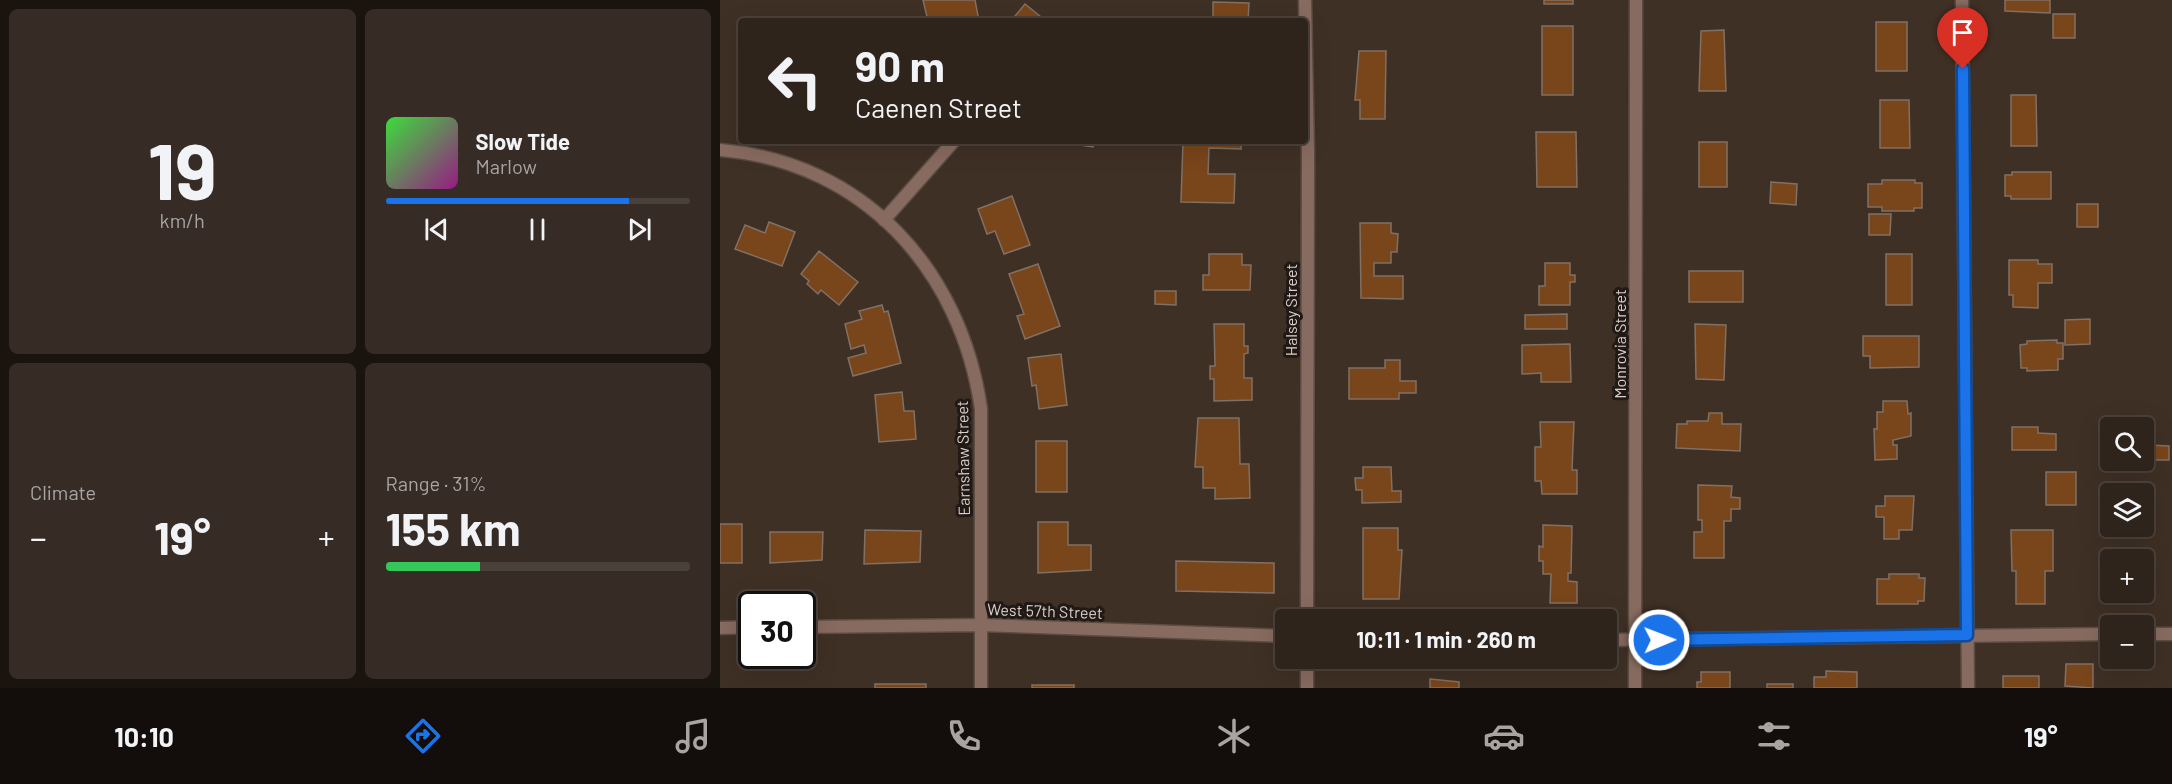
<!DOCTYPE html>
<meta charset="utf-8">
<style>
:root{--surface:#2f241c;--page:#372c25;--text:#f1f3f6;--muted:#a7a4a3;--line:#4a413b;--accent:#1a73e8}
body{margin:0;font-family:Barlow,sans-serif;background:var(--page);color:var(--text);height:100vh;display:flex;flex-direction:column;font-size:22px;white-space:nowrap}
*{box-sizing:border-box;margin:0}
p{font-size:20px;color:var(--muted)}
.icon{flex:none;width:33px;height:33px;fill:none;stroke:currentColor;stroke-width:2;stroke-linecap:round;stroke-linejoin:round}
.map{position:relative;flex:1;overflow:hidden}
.sheet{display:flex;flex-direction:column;gap:9px;padding:9px;background:#1a140f;width:720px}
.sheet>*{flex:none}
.guide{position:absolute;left:18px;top:18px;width:570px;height:126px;border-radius:6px;box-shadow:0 6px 24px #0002,0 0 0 2px var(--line);background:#2f241c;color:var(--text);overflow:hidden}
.buttons{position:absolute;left:1380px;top:417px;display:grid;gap:12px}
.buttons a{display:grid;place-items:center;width:54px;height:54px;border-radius:6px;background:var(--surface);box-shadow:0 6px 24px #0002,0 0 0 2px var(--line);font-size:30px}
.speed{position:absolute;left:18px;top:591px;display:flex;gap:12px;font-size:30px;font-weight:700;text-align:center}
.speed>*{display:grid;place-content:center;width:78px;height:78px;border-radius:50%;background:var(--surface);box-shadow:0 6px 24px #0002,0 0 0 2px var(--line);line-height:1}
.speed .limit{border:3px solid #111;border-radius:9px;background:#fff;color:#111}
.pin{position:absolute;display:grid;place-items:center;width:51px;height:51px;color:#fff;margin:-62px -26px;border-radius:50% 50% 50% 0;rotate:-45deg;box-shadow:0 0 6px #0007}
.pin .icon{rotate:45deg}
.me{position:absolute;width:66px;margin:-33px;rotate:89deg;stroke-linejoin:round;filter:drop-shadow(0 0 4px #0008)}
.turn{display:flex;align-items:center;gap:21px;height:126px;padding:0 18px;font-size:27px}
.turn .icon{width:78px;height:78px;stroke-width:2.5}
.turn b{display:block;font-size:42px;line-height:51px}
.big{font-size:45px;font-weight:700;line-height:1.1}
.sheet .widget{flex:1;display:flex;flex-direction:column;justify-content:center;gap:9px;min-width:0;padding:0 21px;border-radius:9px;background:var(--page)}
.sheet .dial{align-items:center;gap:0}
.dial b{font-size:78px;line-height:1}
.song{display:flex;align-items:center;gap:18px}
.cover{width:72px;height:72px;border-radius:9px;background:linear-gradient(135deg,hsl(120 70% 55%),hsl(310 70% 35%))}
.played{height:6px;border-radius:3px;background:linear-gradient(90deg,var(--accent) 80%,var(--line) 80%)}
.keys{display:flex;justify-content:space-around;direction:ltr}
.heat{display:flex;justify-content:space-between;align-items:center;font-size:33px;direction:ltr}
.charge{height:9px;border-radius:4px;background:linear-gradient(90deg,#34c759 31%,var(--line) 0)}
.sheet .tiles{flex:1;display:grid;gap:9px;grid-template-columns:repeat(2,1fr)}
.trip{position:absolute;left:555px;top:609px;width:342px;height:60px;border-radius:6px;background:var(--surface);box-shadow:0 6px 24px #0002,0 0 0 2px var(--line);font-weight:700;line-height:60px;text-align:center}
.tabs{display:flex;height:96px;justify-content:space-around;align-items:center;background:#130e0b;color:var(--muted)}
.tabs .icon{width:42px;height:42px}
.tabs .active{color:var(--accent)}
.tabs b{font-size:27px;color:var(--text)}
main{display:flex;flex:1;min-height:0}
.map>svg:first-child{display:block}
.building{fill:#79451b;stroke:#817064;stroke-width:1.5}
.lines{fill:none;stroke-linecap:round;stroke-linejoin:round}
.street-casing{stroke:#5b4d43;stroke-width:15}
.street{stroke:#886b60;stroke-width:12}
.route-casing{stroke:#114b97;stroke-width:15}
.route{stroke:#1a73e8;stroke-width:10}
.labels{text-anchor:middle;stroke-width:6;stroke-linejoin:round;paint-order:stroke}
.street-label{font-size:16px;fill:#dad0c9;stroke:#201915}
</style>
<main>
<section class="sheet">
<div class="tiles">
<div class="widget dial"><b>19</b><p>km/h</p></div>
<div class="widget">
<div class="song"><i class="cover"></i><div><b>Slow Tide</b><p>Marlow</p></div></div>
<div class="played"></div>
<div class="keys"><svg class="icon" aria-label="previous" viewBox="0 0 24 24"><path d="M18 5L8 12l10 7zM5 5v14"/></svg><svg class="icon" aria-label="pause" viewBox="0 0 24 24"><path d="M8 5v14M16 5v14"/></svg><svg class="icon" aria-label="next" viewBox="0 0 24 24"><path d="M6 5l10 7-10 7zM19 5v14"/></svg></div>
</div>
<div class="widget"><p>Climate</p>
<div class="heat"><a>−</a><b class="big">19°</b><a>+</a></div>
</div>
<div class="widget"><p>Range · 31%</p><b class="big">155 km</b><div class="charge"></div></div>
</div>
</section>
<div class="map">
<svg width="1452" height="688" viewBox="0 0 1452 688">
<rect width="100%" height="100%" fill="#3f3025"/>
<g class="building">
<path d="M203 0H255L259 21H208Z"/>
<rect x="824" y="0" width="29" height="4"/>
<path d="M1285 0H1330V13L1285 11Z"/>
<path d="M493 2 529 3 528 21H493Z"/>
<path d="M305 4 326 21H291Z"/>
<rect x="1333" y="14" width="22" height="24"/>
<rect x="1156" y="22" width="31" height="49"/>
<rect x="822" y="26" width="31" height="69"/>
<path d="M1004 30 1006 91H979L981 31Z"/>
<path d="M639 51H666L665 119H640V100H635Z"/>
<path d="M1291 95H1316L1317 146H1291Z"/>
<path d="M1160 100H1189L1190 148H1160Z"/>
<path d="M816 132H856L857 187H817Z"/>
<path d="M347 141H374L373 147 346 143Z"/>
<path d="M463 141H521V149L489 148 488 174H515L514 203 461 202Z"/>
<rect x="979" y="142" width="28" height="45"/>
<path d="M1292 172H1331V199H1291V196H1285V175H1292Z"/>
<path d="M1162 180H1195V183H1202V208H1194V211H1162V207H1148V184H1162Z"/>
<path d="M1051 182 1077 184 1076 205 1050 203Z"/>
<path d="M292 196 310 245 284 254 275 231 267 234 258 209Z"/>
<rect x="1357" y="204" width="21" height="23"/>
<path d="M1149 214H1171L1170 235H1149Z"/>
<path d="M49 222 75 232 62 266 15 249 25 225 45 233Z"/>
<path d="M640 223H671V233L678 234 677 252H671V263H654V276H683V299L641 298Z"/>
<path d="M99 251 138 282 119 305 101 290 98 294 87 284 89 281 81 274Z"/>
<path d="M489 254H522V265H531L530 290H483V275H489Z"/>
<rect x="1166" y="254" width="26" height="51"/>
<path d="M1289 260H1318V264H1332V283H1318V308L1293 307V295H1289Z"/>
<path d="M825 263H850V275H855V282H850V305H819V286H825Z"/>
<path d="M318 264 340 326 305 339 297 316 304 314 289 274Z"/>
<rect x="969" y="271" width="54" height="31"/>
<path d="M435 291H456V305L435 304Z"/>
<path d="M162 305 164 312 168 311 181 363 133 376 128 358 146 353 144 345 131 349 125 324 142 319 139 311Z"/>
<path d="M847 314V329H805V315Z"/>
<path d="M1370 319V344L1345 345V320Z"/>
<path d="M494 324H524V346H528V353L524 354V378H532V400L494 401V379H490V366H495Z"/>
<path d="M975 324 1006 325 1004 380 976 379Z"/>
<path d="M1143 336H1199V367L1150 368V356H1143Z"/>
<path d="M1337 340V343H1343V359H1338V370L1307 371V368H1301L1300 345 1307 344V341Z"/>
<path d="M850 344 851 382H821V373L802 374V345Z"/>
<path d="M341 354 347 405 319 409 316 385 312 386 308 358Z"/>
<path d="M665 360H680V381H696V393H679V399H629V368H665Z"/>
<path d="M182 392 184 411H194L196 439 159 442 155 395Z"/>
<path d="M1163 401H1187L1188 414 1191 413V436L1173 440V445H1177V459L1155 460 1154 429H1157V412H1163Z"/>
<path d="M989 413H1002V424H1021L1020 451 956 448 957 424H967V421H988Z"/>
<path d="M478 418H519L520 464H529L530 498 495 499V488H483V467H475Z"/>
<path d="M820 422H854L852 470H857V494H822L821 481H815V447H821Z"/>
<path d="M1292 427H1318V433L1336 434V450H1292Z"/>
<rect x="316" y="441" width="31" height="51"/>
<path d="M1428 445 1449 446V460H1428Z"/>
<path d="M643 467H671L672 491H681V502L642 503V490H636L635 478H643Z"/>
<rect x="1326" y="472" width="30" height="33"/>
<path d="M978 485 1012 486 1011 497 1020 498V509H1011V521H1004V558H974V532H982V520H978Z"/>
<path d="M1165 496H1194L1192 530H1179V539H1164V517H1156V506H1165Z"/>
<path d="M318 522H348V545H371V570L318 573Z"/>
<rect x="0" y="524" width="22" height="39"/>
<path d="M823 525 852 526 851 573H848V581L857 582V603H830L831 574H823V561H819V546L823 547Z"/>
<path d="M643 528H678V550H682L679 599H643Z"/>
<path d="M145 530 201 531 200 562 144 564Z"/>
<path d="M1291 530H1333V571H1325V604H1296V571H1292Z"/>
<path d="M50 532H103L102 560 50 563Z"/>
<path d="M456 561 554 563V593L456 591Z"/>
<path d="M1169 574H1199V578H1205L1204 601H1198V604H1157V579H1169Z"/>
<path d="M1346 664H1373V688L1345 686Z"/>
<path d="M1106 671 1137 672V688H1094V677H1106Z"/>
<path d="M981 672H1010V688H977V682H981Z"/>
<rect x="1283" y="676" width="36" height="12"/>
<path d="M710 679 739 682V688H710Z"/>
<rect x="155" y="684" width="51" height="4"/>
<rect x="1047" y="684" width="26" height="4"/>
<rect x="312" y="685" width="42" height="3"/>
</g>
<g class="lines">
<g class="street-casing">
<g id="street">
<path d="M585 0 588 152 587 620"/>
<path d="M1242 0 1248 688"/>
<path d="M0 150C144 162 241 270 261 409V688"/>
<path d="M164 220 234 141"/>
<path d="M82 627 260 625 566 636"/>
<path d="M0 628 32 627"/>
<path d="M1424 634H1452"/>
<path d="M886 640 1390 634"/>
<path d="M587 658V688"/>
<path d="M915 688 916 0"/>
</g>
</g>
<use href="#street" class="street"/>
</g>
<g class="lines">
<g class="route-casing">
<path id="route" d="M939 640 1247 635 1243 69"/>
</g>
<use href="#route" class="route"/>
</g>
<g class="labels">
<g class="street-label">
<text transform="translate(571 310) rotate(-90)" y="6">Halsey Street</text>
<text transform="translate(900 344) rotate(-90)" y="6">Monrovia Street</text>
<text transform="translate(243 458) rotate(-91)" y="6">Earnshaw Street</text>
<text transform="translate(325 611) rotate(2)" y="6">West 57th Street</text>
</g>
</g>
</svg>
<div class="buttons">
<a><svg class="icon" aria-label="search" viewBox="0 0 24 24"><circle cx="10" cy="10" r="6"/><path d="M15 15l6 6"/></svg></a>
<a><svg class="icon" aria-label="layers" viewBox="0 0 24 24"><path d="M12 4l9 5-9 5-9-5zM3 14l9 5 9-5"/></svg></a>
<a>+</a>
<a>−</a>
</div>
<div class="speed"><div class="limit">30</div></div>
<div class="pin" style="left:1243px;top:69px;background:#d93025"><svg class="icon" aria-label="arrive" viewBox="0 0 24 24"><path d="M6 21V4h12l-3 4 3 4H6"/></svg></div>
<svg class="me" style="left:939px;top:640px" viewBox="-20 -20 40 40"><circle r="17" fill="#1a73e8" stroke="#fff" stroke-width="3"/><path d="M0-11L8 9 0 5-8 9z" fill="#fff"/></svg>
<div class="trip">10:11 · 1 min · 260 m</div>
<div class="guide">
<div class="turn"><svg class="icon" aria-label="left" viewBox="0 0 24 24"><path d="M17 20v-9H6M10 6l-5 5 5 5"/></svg><div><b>90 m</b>Caenen Street</div></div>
</div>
</div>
</main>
<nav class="tabs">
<b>10:10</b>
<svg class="icon active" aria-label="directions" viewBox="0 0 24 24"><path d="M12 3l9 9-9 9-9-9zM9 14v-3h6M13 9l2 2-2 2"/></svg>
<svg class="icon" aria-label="music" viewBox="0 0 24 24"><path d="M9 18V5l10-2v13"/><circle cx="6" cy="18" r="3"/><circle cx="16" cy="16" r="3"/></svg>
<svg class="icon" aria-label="phone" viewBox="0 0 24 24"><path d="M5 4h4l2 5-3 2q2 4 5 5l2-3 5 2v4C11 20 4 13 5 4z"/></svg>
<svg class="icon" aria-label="climate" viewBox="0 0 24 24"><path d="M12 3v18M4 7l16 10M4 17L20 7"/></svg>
<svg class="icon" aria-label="car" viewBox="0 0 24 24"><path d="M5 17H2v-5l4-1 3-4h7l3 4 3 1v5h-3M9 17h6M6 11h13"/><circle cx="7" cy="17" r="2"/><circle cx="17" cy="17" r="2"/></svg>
<svg class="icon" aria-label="filters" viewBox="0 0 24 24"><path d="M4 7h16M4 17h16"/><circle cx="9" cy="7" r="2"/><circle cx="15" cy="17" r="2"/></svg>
<b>19°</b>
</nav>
